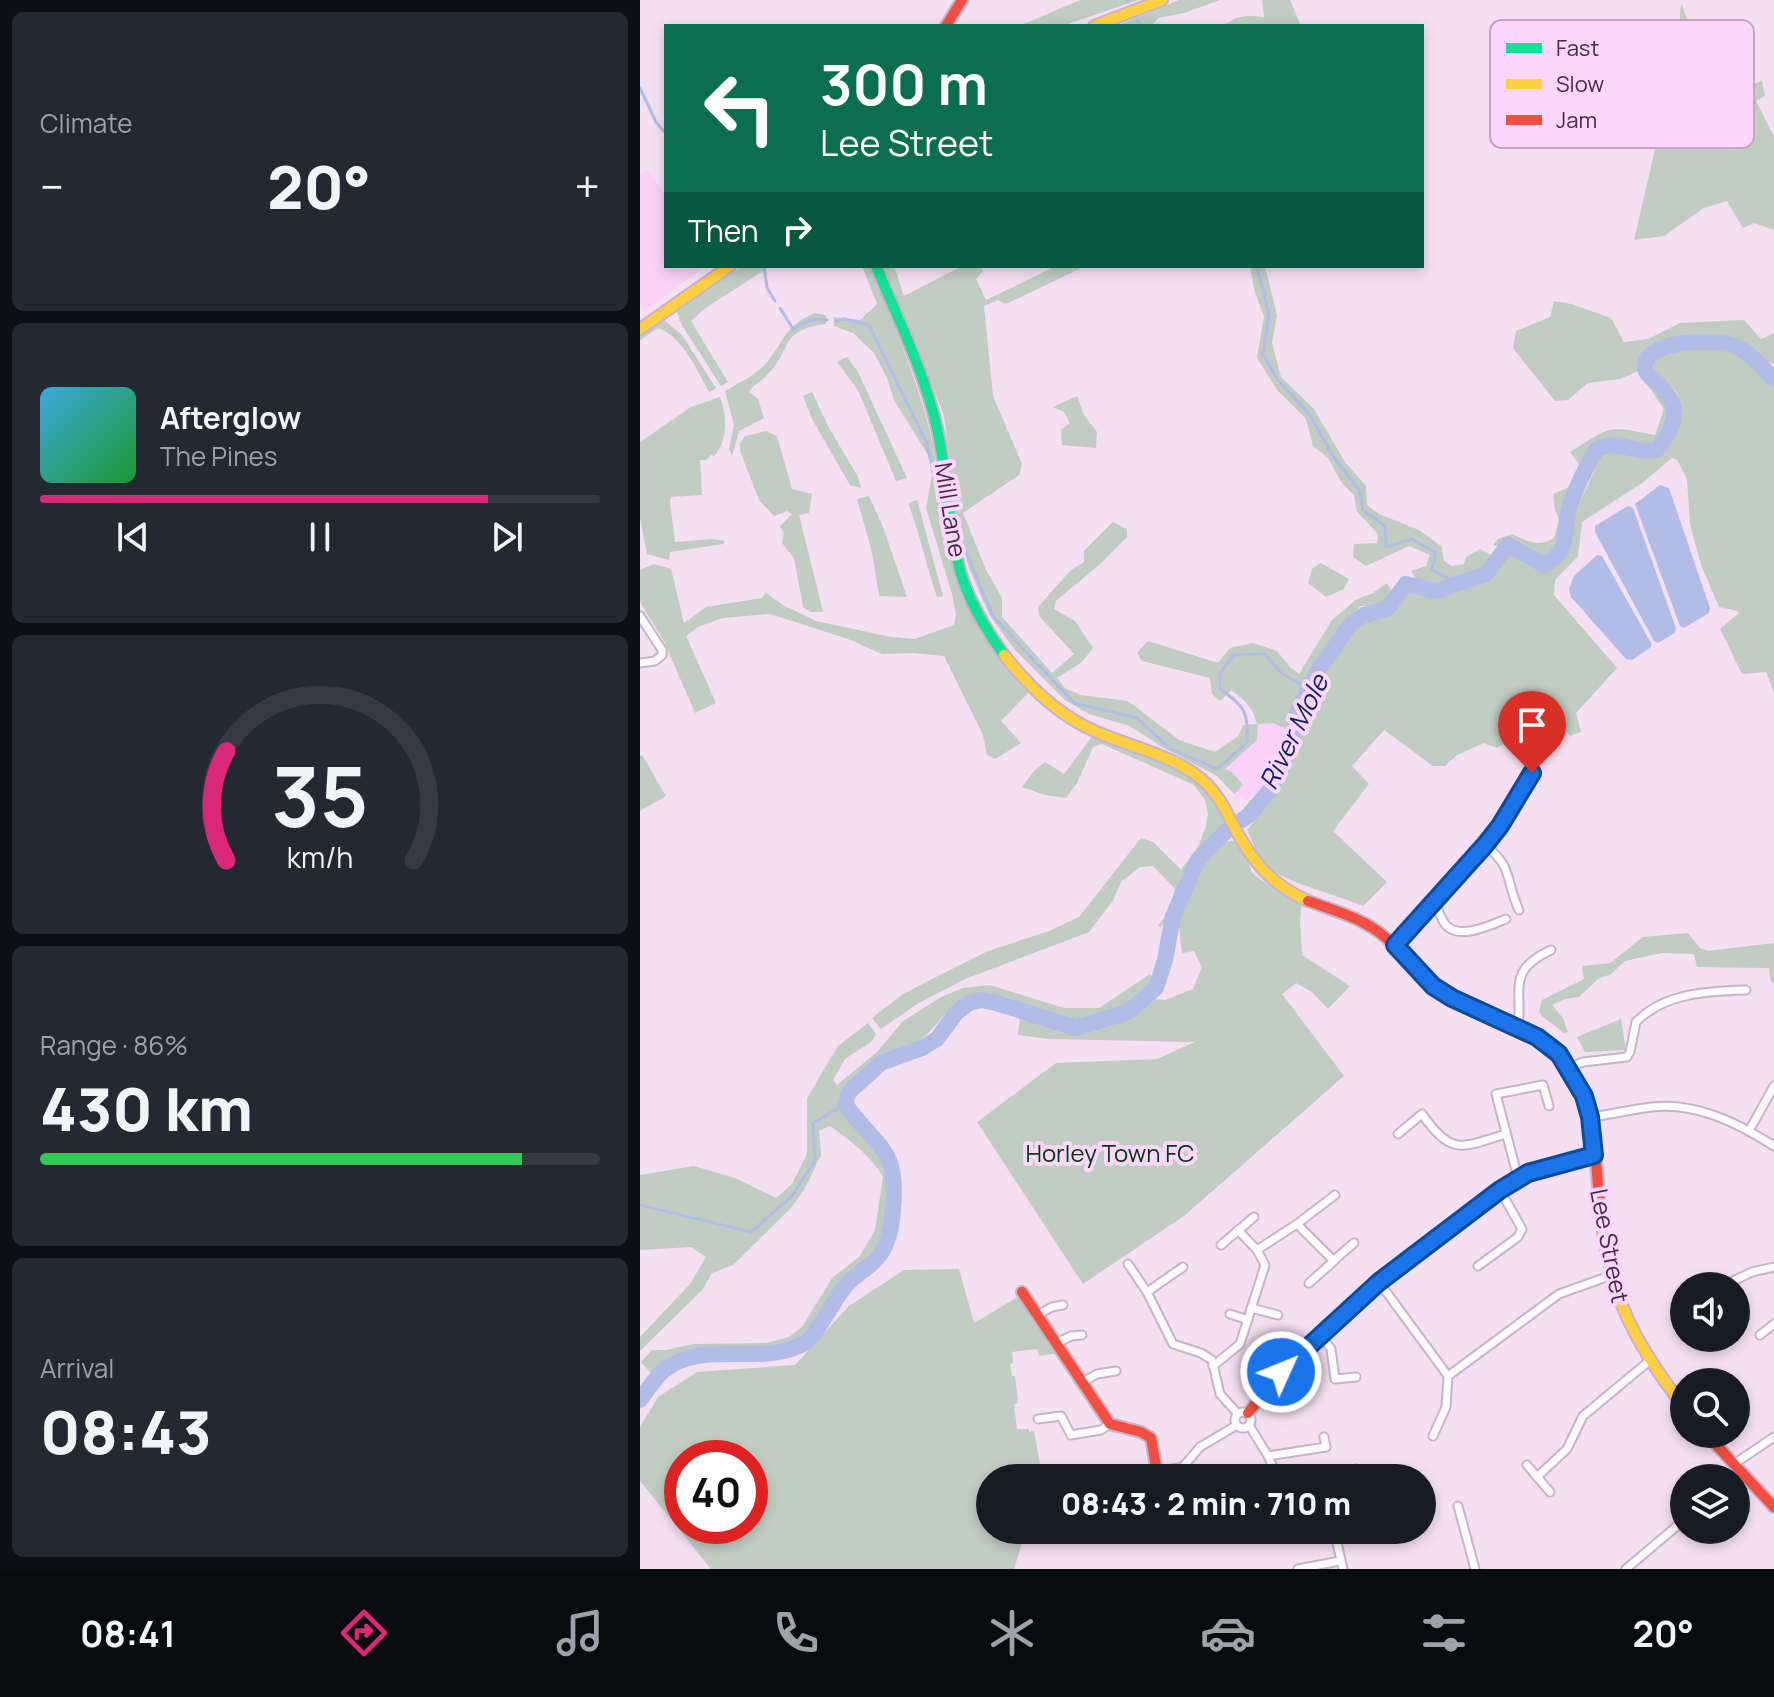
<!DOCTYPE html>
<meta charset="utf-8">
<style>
:root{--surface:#171b24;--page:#242831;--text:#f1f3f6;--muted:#9ea1a6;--line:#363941;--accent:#db2777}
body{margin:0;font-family:Manrope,sans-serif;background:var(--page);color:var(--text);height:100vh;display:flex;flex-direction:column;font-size:30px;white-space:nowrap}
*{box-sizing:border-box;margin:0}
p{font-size:26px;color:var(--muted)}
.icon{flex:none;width:44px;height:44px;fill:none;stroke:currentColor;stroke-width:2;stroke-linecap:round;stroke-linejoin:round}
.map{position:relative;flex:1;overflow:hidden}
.side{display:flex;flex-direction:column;gap:12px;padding:12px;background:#0d0f14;width:640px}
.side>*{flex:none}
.guide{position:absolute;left:24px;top:24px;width:760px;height:244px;border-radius:0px;box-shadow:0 4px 12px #0003;background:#0b6e4f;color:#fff;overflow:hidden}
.fabs{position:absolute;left:1030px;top:1272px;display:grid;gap:16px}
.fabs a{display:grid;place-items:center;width:80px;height:80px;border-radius:50%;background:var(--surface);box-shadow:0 4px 12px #0003;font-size:40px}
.speed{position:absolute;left:24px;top:1440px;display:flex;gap:16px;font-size:40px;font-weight:700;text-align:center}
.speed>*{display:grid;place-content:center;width:104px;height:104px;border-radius:50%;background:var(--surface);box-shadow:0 4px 12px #0003;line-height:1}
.speed .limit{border:12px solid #d22;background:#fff;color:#111}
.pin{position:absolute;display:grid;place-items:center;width:68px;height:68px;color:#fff;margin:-82px -34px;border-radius:50% 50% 50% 0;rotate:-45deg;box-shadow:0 0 8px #0007}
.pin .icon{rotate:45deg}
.me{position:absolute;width:88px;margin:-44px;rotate:46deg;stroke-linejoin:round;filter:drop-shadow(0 0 6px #0008)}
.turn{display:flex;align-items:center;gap:28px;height:168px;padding:0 24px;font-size:36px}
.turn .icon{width:104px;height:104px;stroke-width:2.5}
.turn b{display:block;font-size:56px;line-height:68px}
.then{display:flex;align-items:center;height:76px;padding:0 24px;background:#0003;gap:16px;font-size:30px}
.big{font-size:60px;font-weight:800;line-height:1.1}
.side .tile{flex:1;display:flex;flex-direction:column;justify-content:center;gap:12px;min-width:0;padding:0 28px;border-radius:12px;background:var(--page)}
.side .dial{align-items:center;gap:0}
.dial svg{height:208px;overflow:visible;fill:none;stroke:var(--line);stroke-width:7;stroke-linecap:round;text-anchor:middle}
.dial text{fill:var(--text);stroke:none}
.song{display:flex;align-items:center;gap:24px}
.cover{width:96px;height:96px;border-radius:12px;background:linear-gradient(135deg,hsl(200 70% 55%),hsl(130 70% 35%))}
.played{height:8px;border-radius:4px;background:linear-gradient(90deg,var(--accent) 80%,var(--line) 80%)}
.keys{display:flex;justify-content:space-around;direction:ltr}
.heat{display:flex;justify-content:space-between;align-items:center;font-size:44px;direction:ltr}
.charge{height:12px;border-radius:6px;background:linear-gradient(90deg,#34c759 86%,var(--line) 0)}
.trip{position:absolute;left:336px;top:1464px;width:460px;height:80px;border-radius:40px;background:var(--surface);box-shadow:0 4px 12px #0003;font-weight:800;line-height:80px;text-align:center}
.dock{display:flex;height:128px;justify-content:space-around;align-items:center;background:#090b0e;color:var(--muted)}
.dock .icon{width:56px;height:56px}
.dock .selected{color:var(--accent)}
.dock b{font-size:36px;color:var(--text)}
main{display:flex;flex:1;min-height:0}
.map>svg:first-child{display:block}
.built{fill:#fad1f8}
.green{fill:#c1ccc3;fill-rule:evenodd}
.water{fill:#b3bce7}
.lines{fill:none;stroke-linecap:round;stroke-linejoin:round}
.stream{stroke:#b3bce7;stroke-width:3}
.river{stroke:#b3bce7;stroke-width:16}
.street-casing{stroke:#c8b4c8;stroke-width:11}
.fast-casing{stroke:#c8b4c8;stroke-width:14}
.slow-casing{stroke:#c8b4c8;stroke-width:14}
.jam-casing{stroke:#c8b4c8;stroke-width:14}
.street{stroke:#fdfafd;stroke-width:7}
.fast{stroke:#16e098;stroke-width:10}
.slow{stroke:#ffcf43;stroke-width:10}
.jam{stroke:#f24e42;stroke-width:10}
.route-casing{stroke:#114b97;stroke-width:20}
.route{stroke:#1a73e8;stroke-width:14}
.labels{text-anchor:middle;stroke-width:8;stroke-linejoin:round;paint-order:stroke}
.street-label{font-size:24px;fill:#452c44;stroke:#fdd6fb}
.park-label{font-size:24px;fill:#00380f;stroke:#fdd6fb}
.water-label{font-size:26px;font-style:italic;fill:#12225f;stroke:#fdd6fb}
.key{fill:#fdd6fb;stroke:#c6a3c4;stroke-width:2}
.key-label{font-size:22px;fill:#452c44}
</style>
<main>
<section class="side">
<div class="tile"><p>Climate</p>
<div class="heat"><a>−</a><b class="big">20°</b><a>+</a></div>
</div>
<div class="tile">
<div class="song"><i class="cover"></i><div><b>Afterglow</b><p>The Pines</p></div></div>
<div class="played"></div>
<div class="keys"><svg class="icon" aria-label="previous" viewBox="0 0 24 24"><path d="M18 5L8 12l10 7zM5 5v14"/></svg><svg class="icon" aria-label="pause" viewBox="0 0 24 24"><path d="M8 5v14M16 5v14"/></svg><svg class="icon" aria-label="next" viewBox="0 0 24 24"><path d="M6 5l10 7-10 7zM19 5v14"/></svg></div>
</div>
<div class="tile dial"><svg viewBox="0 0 100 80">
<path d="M14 69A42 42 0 1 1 86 69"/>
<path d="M14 69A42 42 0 0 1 14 27" stroke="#db2777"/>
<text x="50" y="56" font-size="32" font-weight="700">35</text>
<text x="50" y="72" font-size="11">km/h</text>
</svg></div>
<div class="tile"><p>Range · 86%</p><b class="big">430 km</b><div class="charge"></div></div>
<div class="tile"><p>Arrival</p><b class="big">08:43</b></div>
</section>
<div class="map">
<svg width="1134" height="1569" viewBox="0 0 1134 1569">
<rect width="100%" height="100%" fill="#f4dff3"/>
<g class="built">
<path d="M7 169 26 196V266H66L4 311 0 303V174Z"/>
<path d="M633 723 646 729 636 767 623 792 621 790 606 800 602 796 598 799 594 794 602 786 584 769 599 755 618 724Z"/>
</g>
<g class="green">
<path d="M440 0H498L422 26H379Z"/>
<path d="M539 0H580L544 13 518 18 512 26H476Z"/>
<path d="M622 0H650L661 26H584C596 15 608 15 624 17Z"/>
<path d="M1041 3 1052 31 1062 29 1078 81 1106 86 1122 81 1125 96 1116 101 1134 137V230L1114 223 1103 228 1087 201 1064 208 1024 236 994 240 1017 141 1020 116 1031 101 1034 86 1032 59 1038 48Z"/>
<path d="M102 266H131L64 309 51 321 88 382 81 386 40 322 37 311Z"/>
<path d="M222 266H230C251 320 275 372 289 428 297 458 297 488 302 519 312 586 343 643 390 691L361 721 381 743 355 759 347 755 343 735 304 656 274 653 242 654 208 639 130 614 82 618 58 627 46 636 76 703 55 713 24 641 0 602V570L14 564 31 569 44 623 66 607 122 598 126 593 143 605 176 621 251 637 275 639 314 625 316 615 312 594 286 508 292 475 288 455 254 400 247 378 234 353 213 333 194 326V317L220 320 237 304Z"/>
<path d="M241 266H254L264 296 322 266H340L343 271 336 279 346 300 416 266H446L366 304 358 300 344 306 353 396 382 464 379 475 323 513 346 570 362 598V617L412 673 434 654 400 617 398 607 431 570 444 562V551L473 522 487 529V537L460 564 416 601 414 609 435 621 453 648 442 662 417 678 425 688 441 695 488 701 539 740 575 752 598 736 603 725 617 724C613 707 605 700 591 690L580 701 572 694 570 678 502 661 497 653 508 641 578 663 590 648 613 643 637 651 650 667 659 674 692 620 717 599 731 594 747 583 752 592 740 606H720C691 642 655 682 646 729L633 723 618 724 617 740 585 769 592 772 603 785 594 794 577 776 522 747 490 726 449 714 425 700 375 650 350 616 329 568 318 527 304 415 258 300 254 299Z"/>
<path d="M610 266H625L637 315 632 343 641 377 674 409 705 462 726 486 727 505 739 514 779 530 802 547 804 561 812 566 824 564 826 557 840 549 855 557 847 568 823 577 796 585 776 580 771 571 786 566 790 555 769 546 726 566 713 557 714 544 737 543 738 534 717 512 714 495 702 483 688 458 673 446 666 419 638 391 617 358 624 317 614 289Z"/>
<path d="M914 301 931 304 971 318 984 342 1008 339 1040 323 1104 320 1121 339 1134 333V364L1123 361 1102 341 1022 343 1004 351 999 368 1030 411 1022 434 1013 445C976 447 962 421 942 469L930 452C971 426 967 425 1015 435L1024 409 998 371 980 379 948 383 928 400 915 401 873 348 876 331 910 317Z"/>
<path d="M175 313 186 315V324C137 330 153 351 127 375 121 382 114 384 109 392L118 399 124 418 99 431 92 456 89 449 94 425 85 391C101 382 116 375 127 362 147 338 143 327 175 313Z"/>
<path d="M24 320 42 335 76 388 69 392C57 370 43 337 18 328L0 340V335Z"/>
<path d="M1078 347 1098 352 1134 384V693L1126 672 1102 674 1080 629 1099 613 1098 611 1079 607 1061 565 1050 524 1047 479 1037 460 1032 458 1002 483 942 522 938 556 915 580 914 595 977 668 936 713 941 732 930 736 921 726 872 739 857 748 844 743 817 755 805 766H793L744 730 712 766 729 784 693 831 747 882 723 906C698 895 649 884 629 868 618 858 613 843 607 830L634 797 647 772 655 748 658 722 693 656 713 626 730 617 746 613 755 607 766 591C775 589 782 593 791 594 804 596 837 584 848 577 860 569 860 555 875 550L897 567 906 570 917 566 927 556 934 514 954 472 956 459 962 451 977 446 992 453 1024 455C1033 438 1050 404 1032 387 1026 381 1019 377 1013 370L1014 359C1030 345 1058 348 1078 347Z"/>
<path d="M207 357 218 372 267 478 256 481 218 390 197 362Z"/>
<path d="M172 392 188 426 218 477 221 488 210 485 172 419 163 396Z"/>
<path d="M437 396 444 415 457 432 456 448 422 445 421 430 430 423 424 412 413 407Z"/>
<path d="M80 397C87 415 88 441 74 456L71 455 66 460H60L62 495 31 497 30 502 35 542 72 539 85 541 83 544 30 552 29 560 7 554 0 518V442L51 407Z"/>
<path d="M126 431 137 436 152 489 172 494 169 513 159 515 183 612H171L163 607 154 558 142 543 144 533 140 526 152 514 147 511 134 516 119 500 100 451V443L105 436Z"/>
<path d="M929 487 931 493C929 498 924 505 923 510 919 533 930 546 903 560 890 556 883 546 869 540L859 546 853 545 858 539 872 534C888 541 898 548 914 538L919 520 915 510 913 494Z"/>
<path d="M229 496 243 527 267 597 239 596 232 552 217 499Z"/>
<path d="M277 500 303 596 297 597C286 565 280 534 268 503Z"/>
<path d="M681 563 709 579 704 589 686 597 668 583 672 569Z"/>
<path d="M454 734 538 767 575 796 588 822 547 874 527 922 520 927 518 926 529 911 535 889 513 866 500 867 482 881 472 902 449 932 325 979 277 1004 241 1029 232 1018 263 994 292 979 348 951 409 931 439 917 501 838 513 842 541 870 559 845 566 826 568 814 565 800 554 785 462 744 453 747 437 783 426 798 405 795 382 787 394 771 405 762 424 774Z"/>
<path d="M2 755 26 796 0 811V756Z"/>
<path d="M601 840 612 873 631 887 662 901 660 920 662 955 710 986 688 1009 672 992 656 983 642 994 704 1076 544 1216 443 1284 337 1122 416 1063 517 1059 555 1042 409 1039 378 1035 380 1016 441 1032 490 1018 515 999 525 1000 553 989 562 967 554 951 542 953 538 920 559 868 584 842Z"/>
<path d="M1048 933 1060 948 1068 951 1134 943V983L1131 982 1129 968 1057 967 1054 954 1021 953 985 961 971 974 958 979 939 997 925 999 912 1005 923 1018 928 1032 924 1033 902 1016 899 1011 902 1000 944 979 942 966 970 963 1003 937Z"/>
<path d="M510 974 515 984C471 1027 436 1026 380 1008 364 1002 350 996 333 997 309 999 297 1030 277 1042 268 1047 258 1048 248 1053 229 1062 212 1081 200 1098L204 1112 242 1158 249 1175 244 1235 230 1257 207 1273 161 1340 137 1350 81 1349 41 1357 22 1364 11 1373 1 1362 12 1350H26L53 1344 126 1343 149 1337 162 1327 192 1278 219 1257 235 1230 243 1177C230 1155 211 1141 190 1126L179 1131 181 1155 164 1190 150 1209 93 1265 72 1273 62 1290 0 1351V1337L50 1284 66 1257 51 1247 0 1250V1175L54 1166 95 1178 136 1198 152 1184 167 1154V1098L198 1046 228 1023 236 1034 231 1042 205 1059 193 1080 197 1085 237 1052 263 1021 301 997 323 988 350 985 424 1008H459Z"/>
<path d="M981 1019 986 1050 945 1052 937 1037Z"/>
<path d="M319 1269 334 1323 381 1295 419 1353 399 1356 397 1349 372 1352 373 1363 370 1364 372 1376H375L378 1403 374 1404 377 1429H389V1432L394 1431 402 1476V1478H350V1530H386L374 1569H71L0 1481V1427L18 1397 57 1372 155 1365 209 1306 264 1270ZM42 1458H110V1526H42Z"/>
</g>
<g class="water">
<path d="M1020 485 1029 488 1070 608 1069 613 1044 628 1040 626 995 504Z"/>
<path d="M988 506 993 508 1036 628 1035 633 1018 643 1014 641 955 532V526Z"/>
<path d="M957 555 962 556 1011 643V647L992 660 986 659 931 597 929 589 934 576Z"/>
</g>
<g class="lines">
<g class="stream">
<path d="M488 0V2"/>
<path d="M497 20 502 26"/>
<path d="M0 88 16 122 26 134"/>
<path d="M124 266 127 288 135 301"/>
<path d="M617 266 629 315 623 354 638 380 670 415 694 458 720 491 723 510 745 526 746 547 772 539 796 553 792 570 819 584"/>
<path d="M140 308 153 329C164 323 174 317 187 320"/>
<path d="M196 321 204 319 229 325 286 442 298 487"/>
<path d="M316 528 353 616 434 703 497 718 529 748 577 769 607 743C608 712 606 707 580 689V673L594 655 625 654 641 673 669 689"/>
<path d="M0 1205 111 1232 152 1196 175 1160 173 1123 205 1104"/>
</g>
<path class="river" d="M0 1400C7 1391 14 1379 23 1371 63 1338 121 1368 165 1343 176 1337 195 1297 207 1284 216 1274 231 1267 239 1256 249 1243 252 1225 253 1210 259 1146 237 1149 205 1104L209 1092 241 1063 282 1048 297 1039 316 1013 329 1003 342 1000 356 1003 436 1028 488 1012 516 988 525 960 533 916 558 860 587 830 609 815 630 790 648 755 657 713 677 672 711 624 724 615 747 609 766 584 796 591 846 574 868 545 904 565C934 550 921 530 930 506 936 486 946 467 957 449 981 438 993 455 1017 450 1038 423 1042 404 1015 381 1011 377 1005 374 1005 367 1004 339 1079 338 1097 347 1111 353 1123 369 1134 379"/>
<g class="street-casing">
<g id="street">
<path d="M0 616 22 650V655L15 661 0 663"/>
<path d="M845 845C874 868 865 880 879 910"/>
<path d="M793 901C798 908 800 917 805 924 818 941 851 925 866 919"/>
<path d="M878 1027C883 989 866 971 911 950"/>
<path d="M929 1068 943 1062 987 1057 990 1052 996 1022C1024 993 1068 991 1106 990"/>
<path d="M950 1117C971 1115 991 1109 1012 1107 1056 1102 1098 1123 1134 1146"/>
<path d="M1109 1131 1134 1086"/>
<path d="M758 1134 782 1114C812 1157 822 1147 866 1134"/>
<path d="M878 1178 856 1094 903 1085 909 1106"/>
<path d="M657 1224 694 1261 669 1283"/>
<path d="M598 1230 617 1250"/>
<path d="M581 1245 614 1217"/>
<path d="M693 1261 714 1243"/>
<path d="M488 1264 507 1292 533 1344 561 1353 572 1360 580 1394 598 1414"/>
<path d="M838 1266 878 1237 882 1229 860 1190"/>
<path d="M739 1282 808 1376 806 1407 793 1436"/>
<path d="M1091 1286V1282L1112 1272 1134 1267"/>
<path d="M507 1292 543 1267"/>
<path d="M611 1308 638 1315"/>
<path d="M399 1314 412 1307 423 1305"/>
<path d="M590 1314 608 1320"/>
<path d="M680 1334 691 1349 695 1379 716 1377"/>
<path d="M1120 1335 1134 1324"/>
<path d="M417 1343 431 1336 442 1335"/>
<path d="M573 1366 600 1344 625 1265 617 1250 657 1224 695 1195"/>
<path d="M808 1376 919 1294 972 1275"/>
<path d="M441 1383 457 1374 476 1371"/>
<circle cx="603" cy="1420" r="8"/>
<path d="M398 1419 421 1416 431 1435 461 1430 470 1424"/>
<path d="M609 1425 628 1456 638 1478"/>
<path d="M628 1456 686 1447 684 1437"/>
<path d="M1094 1464 1134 1437"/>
<path d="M887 1465 910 1492"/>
<path d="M716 1469 717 1478"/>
<path d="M517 1472 543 1467 560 1447 597 1425"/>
<path d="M897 1477 927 1449 943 1416 1008 1362"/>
<path d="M818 1506 835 1569"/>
<path d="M694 1530 703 1569"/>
<path d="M449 1536 499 1530"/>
<path d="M658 1569 700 1561"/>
<path d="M986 1569 1044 1520"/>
</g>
</g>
<g class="fast-casing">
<g id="fast">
<path d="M236 266C258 319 284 371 297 428 308 476 307 526 321 574 330 603 346 630 364 655"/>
<path d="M755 945 845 845 860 826 892 773"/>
</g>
</g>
<g class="slow-casing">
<g id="slow">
<path d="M454 26 522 0"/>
<path d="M0 329 90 266"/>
<path d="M364 655C389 687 419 716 457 732 493 748 538 756 567 784 578 795 586 810 593 825 612 861 630 884 668 901"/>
<path d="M959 1200C967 1288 990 1338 1044 1407"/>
</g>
</g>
<g class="jam-casing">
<g id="jam">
<path d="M306 26 322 0"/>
<path d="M668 901C695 911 723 918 745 937 765 954 781 976 802 992 826 1008 854 1016 880 1028 952 1060 954 1131 959 1200"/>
<path d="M382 1292 470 1424 501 1432 511 1438 518 1478"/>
<path d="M608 1413 644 1368 689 1324 842 1202 887 1174 954 1155"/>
<path d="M1066 1434 1134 1507"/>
</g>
</g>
<use href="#street" class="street"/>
<use href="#fast" class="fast"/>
<use href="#slow" class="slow"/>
<use href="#jam" class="jam"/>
</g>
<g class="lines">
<g class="route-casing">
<path id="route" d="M641 1372 739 1282 860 1190 888 1173 954 1155 950 1117 944 1096 919 1054 897 1037 812 998 793 986 755 945 845 845 860 826 892 773"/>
</g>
<use href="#route" class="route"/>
</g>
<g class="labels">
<g class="street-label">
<text transform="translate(310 510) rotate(81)" y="8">Mill Lane</text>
<text transform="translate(969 1246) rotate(79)" y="8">Lee Street</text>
</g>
<g class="park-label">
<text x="470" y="1162">Horley Town FC</text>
</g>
<g class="water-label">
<text transform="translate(654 732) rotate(-64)" y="9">River Mole</text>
</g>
</g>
<rect x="850" y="20" width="264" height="128" rx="12" class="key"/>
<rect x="866" y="43" width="36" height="10" fill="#16e098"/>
<rect x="866" y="79" width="36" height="10" fill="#ffcf43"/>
<rect x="866" y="115" width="36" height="10" fill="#f24e42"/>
<g class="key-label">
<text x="916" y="56">Fast</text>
<text x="916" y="92">Slow</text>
<text x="916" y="128">Jam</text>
</g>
</svg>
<div class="fabs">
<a><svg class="icon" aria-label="sound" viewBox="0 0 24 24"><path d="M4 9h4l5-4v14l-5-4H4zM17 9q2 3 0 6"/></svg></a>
<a><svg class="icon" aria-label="search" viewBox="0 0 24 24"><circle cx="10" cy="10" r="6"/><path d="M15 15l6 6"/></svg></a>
<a><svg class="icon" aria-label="layers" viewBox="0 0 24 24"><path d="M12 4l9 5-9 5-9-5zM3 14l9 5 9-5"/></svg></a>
</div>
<div class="speed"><div class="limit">40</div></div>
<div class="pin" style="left:892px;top:773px;background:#d93025"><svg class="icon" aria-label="arrive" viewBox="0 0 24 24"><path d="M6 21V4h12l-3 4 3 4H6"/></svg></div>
<svg class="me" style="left:641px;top:1372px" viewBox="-20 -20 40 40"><circle r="17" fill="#1a73e8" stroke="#fff" stroke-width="3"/><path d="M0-11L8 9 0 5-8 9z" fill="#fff"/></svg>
<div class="trip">08:43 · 2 min · 710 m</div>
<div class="guide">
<div class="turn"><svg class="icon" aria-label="left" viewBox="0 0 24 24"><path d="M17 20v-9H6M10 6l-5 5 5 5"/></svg><div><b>300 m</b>Lee Street</div></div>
<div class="then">Then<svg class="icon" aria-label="right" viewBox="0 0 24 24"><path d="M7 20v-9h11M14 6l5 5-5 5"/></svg></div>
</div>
</div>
</main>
<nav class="dock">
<b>08:41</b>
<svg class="icon selected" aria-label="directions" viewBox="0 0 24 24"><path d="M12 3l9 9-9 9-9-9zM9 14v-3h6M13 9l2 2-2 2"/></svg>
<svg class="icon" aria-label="music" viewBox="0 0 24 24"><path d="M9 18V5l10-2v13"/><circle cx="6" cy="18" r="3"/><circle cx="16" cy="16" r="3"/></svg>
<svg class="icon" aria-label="phone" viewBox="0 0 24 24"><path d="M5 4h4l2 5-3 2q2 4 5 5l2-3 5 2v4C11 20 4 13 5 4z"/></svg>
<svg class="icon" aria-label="climate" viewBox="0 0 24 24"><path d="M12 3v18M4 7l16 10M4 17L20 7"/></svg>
<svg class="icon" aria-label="car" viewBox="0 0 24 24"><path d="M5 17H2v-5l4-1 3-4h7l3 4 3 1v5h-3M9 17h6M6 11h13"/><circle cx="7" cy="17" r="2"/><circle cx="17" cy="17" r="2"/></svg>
<svg class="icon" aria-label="filters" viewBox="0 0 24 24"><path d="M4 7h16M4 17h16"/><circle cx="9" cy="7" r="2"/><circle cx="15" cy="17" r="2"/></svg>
<b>20°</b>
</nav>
